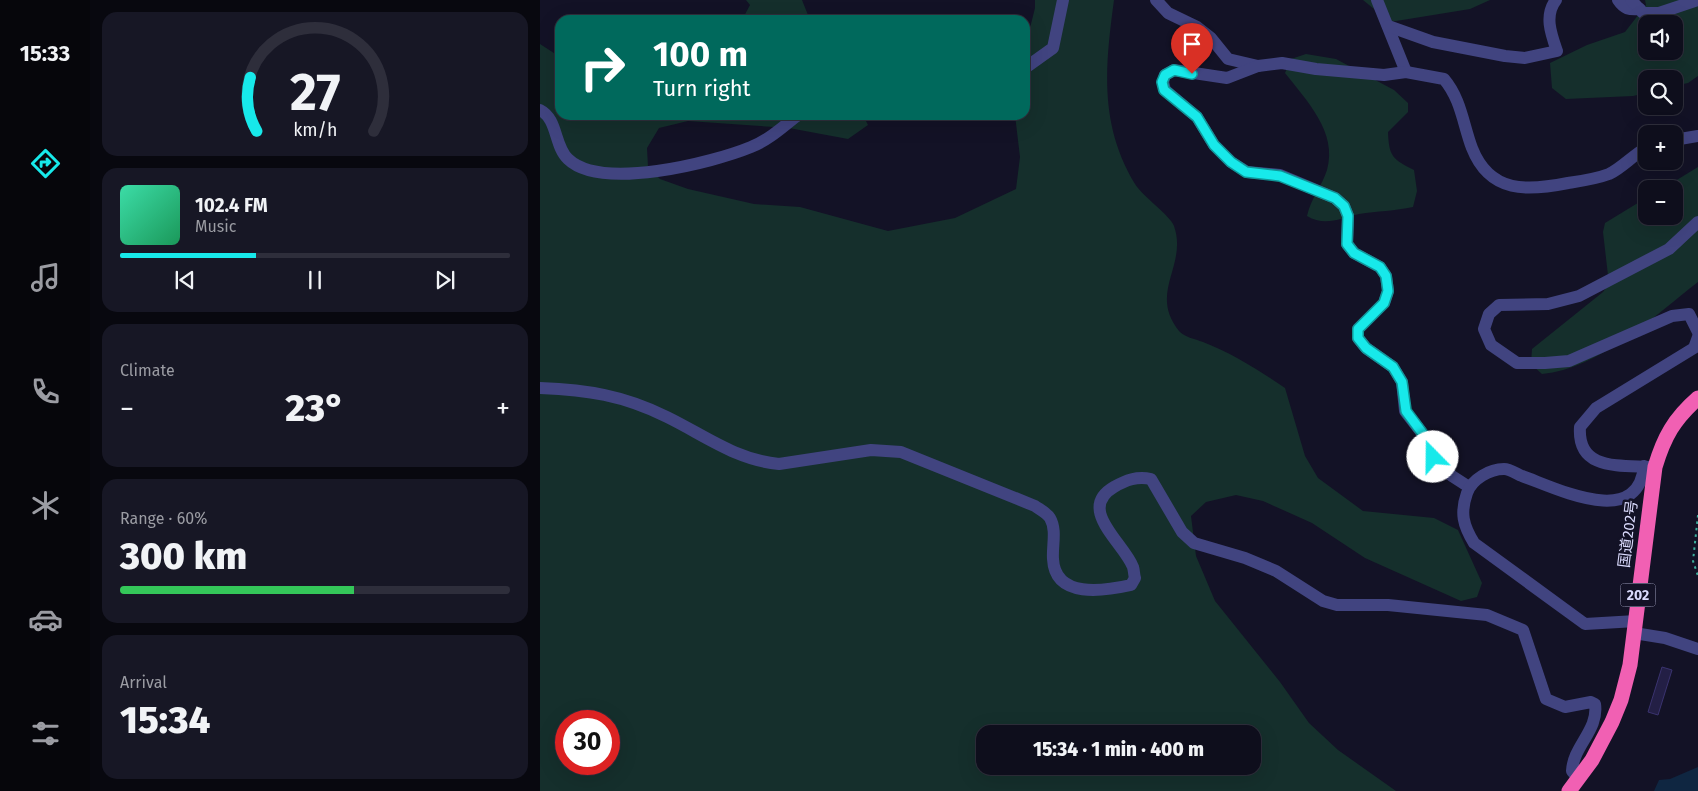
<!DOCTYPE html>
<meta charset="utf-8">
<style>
:root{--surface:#0e0e1c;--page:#171725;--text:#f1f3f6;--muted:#9b9ca3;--line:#2e2e3b;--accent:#17e9ea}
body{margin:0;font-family:"Fira Sans","Noto Sans JP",sans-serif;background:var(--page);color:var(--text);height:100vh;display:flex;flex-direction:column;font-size:19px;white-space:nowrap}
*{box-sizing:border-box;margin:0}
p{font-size:16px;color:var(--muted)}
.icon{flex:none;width:28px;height:28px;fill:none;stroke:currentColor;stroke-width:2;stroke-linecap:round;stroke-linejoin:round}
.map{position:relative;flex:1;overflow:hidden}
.details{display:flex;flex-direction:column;gap:12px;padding:12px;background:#08080f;width:450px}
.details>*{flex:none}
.hud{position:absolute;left:15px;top:15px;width:475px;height:105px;border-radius:15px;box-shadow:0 5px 20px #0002,0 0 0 1px var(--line);background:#00695c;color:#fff;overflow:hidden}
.tools{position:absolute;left:1098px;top:15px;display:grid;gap:10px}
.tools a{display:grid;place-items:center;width:45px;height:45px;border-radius:10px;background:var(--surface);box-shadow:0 5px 20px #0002,0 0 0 1px var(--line);font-size:25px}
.speed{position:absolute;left:15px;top:710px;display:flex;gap:10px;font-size:25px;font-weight:700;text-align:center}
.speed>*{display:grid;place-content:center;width:65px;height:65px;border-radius:50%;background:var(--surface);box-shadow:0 5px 20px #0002,0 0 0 1px var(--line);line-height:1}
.speed .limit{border:8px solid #d22;background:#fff;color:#111}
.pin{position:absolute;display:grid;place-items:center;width:42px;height:42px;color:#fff;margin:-51px -21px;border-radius:50% 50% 50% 0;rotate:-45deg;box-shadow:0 0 5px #0007}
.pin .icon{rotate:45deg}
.me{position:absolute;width:55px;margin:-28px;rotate:338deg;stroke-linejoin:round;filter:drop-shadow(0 0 4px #0008)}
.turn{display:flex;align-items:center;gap:18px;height:105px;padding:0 15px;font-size:22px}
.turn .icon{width:65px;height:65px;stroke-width:2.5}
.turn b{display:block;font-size:35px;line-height:42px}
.big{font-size:38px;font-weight:800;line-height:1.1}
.details .widget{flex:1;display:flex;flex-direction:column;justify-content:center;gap:8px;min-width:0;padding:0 18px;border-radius:15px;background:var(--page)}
.details .dial{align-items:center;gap:0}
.dial svg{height:130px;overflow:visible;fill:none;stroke:var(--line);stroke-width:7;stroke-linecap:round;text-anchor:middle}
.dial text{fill:var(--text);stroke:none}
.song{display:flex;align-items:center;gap:15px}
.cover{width:60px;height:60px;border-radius:8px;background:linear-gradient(135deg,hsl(160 70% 55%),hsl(150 70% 35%))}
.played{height:5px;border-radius:2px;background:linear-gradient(90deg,var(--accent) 35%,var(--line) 35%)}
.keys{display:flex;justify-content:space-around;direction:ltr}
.heat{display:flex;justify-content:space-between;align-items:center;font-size:28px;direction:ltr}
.charge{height:8px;border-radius:4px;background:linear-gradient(90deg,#34c759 60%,var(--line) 0)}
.trip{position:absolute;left:436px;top:725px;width:285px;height:50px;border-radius:15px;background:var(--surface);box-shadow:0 5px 20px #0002,0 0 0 1px var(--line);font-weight:800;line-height:50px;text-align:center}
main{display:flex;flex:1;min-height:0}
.menu{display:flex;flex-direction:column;width:90px;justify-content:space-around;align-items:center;background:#06060b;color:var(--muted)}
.menu .icon{width:35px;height:35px}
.menu .current{color:var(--accent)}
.menu b{font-size:22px;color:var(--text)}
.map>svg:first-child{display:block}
.green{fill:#152f2c;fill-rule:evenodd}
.water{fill:#0f2641}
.building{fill:#231f45;stroke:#3a336f}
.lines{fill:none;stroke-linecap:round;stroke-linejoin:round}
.path{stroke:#3bae9c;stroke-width:2;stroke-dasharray:2.5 4;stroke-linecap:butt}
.minor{stroke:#414480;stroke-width:12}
.highway{stroke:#f160b3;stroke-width:15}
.route-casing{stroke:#0f9798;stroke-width:12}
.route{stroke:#17e9ea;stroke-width:9}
.labels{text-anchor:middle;stroke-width:5;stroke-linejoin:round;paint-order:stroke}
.shield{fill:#131226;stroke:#9e9ebc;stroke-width:1}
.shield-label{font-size:14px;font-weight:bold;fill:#dadafc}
.street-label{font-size:15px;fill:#dadafc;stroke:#131226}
</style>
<main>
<nav class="menu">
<b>15:33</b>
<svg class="icon current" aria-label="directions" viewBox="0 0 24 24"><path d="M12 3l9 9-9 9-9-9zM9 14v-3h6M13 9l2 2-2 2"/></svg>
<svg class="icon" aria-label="music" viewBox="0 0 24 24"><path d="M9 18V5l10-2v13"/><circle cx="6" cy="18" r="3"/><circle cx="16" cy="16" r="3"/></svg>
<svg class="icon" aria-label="phone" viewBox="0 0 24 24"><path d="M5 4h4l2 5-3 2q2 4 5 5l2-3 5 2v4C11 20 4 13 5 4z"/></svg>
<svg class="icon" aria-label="climate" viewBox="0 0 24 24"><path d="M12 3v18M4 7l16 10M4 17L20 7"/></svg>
<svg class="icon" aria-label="car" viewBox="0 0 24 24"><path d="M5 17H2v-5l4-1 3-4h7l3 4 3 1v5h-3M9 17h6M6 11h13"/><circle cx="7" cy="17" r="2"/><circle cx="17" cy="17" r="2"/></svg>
<svg class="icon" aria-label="filters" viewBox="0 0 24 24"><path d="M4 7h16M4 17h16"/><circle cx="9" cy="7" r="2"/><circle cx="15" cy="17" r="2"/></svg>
</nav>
<section class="details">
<div class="widget dial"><svg viewBox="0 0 100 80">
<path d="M14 69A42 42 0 1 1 86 69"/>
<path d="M14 69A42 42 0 0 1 10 36" stroke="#17e9ea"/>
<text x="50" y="56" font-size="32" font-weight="700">27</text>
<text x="50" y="72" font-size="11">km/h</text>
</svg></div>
<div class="widget">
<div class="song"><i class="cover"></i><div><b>102.4 FM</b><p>Music</p></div></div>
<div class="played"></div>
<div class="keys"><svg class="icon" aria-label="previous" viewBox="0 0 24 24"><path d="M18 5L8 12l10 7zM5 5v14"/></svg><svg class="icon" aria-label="pause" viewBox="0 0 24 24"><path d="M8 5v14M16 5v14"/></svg><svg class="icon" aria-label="next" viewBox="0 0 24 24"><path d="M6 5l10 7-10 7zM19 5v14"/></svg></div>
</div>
<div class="widget"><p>Climate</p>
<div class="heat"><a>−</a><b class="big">23°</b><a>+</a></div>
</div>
<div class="widget"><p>Range · 60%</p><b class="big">300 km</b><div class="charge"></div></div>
<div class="widget"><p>Arrival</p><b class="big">15:34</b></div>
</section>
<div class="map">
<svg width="1158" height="791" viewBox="0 0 1158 791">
<rect width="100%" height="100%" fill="#131226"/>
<g class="green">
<path d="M206 0H262L270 20H202L210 5Z"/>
<path d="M495 0H574C565 67 559 124 595 184 603 197 630 215 634 226 648 266 608 292 639 331 644 337 655 339 663 342 692 353 720 371 745 388L765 456 778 478 823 511 894 518 918 530 942 583 937 597 921 601 825 558 772 523 723 501 696 495 666 502 651 516 656 556 675 601 740 682 769 723 798 750 856 791H0V44L20 57V115H323L328 125 308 139 249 128 148 121 119 128 107 148 108 167 120 179 148 189 214 204 260 207 348 231 415 218 476 189 480 157 475 115H485V48L495 8ZM26 721H69V764H26ZM445 734H712V766H445Z"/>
<path d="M823 0H950L930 9 850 22Z"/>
<path d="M1105 0H1158V76L1148 83 1134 86V79H1106V93L1093 96 1026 99 1012 88 1010 63 1047 45 1085 32 1106 5ZM1106 24H1134V51H1106Z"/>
<path d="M766 54 796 59 854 90 868 103V112L848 132C849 156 852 159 874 170L877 191 873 207C855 211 837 211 819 214 801 218 785 227 767 216 771 198 782 186 787 170 798 132 766 100 745 73L751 59Z"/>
<path d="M1158 167V282C1114 316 1059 369 1002 374L991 364 992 349 1063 292 1069 284 1063 232 1065 223 1106 198V216H1134V189H1122Z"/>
</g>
<path class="water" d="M1158 767V791H1114L1119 780 1130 779Z"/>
<path class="building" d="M1122 667 1132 670 1118 715 1108 712Z"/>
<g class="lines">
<path class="path" d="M1158 515 1153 561 1158 576"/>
<g class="minor">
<path d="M616 0 628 13 657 27 671 38 688 59 718 66"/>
<path d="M837 0 866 72"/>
<path d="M1078 0C1084 9 1089 10 1100 9"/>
<path d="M1091 0 1103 13H1119L1158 0"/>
<path d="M848 26 893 42 965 56 985 58 1017 51C1011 34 1004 15 1016 0"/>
<path d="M485 68 513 48 523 0"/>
<path d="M0 110C18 119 14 146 28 159 61 191 172 163 211 147 229 140 244 126 258 115"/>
<path d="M352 115H374"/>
<path d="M1134 140 1158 136"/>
<path d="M1158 222 1129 249 1039 296 1008 304 959 305 949 314 944 329 951 345 977 363H1005L1029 361 1132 316 1149 314 1158 332"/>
<path d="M0 388C47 390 83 395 127 417 164 435 196 460 239 464L331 450 361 452 495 506C499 509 507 513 510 518 517 530 512 546 513 559 515 599 564 591 591 585L595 578C594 575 594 570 593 567 584 543 536 509 574 487 586 480 597 476 611 479L642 532 654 543 705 558 736 571 783 601 797 605H848L947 615 983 630 1006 699 1025 707 1051 702 1055 704C1059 730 1033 746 1032 771L1038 778"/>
<path d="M1112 467C1080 465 1037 471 1040 427L1056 408 1154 348 1158 337"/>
<path d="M929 487 912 476 893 457 889 442 865 411 862 382 853 367 826 348 818 338V329L844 303 848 291 846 276 840 267 814 253 807 244 808 216 804 206 795 198 740 175 707 172 691 162 674 145 657 117 625 90 623 82 625 75 634 70 687 78 718 66 742 63 776 69 844 75 866 72 904 79C921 99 923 124 932 148 950 194 988 191 1028 183 1041 181 1056 179 1069 174 1082 168 1093 155 1106 148"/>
<path d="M1096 621 1045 624 934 543C923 525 920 513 927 493 932 479 950 469 964 469 970 469 977 474 982 476 1016 488 1098 530 1104 466"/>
<path d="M1094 633 1125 638 1158 649"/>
</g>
<path class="highway" d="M1029 791 1052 760 1072 722 1081 700 1090 665 1115 467C1124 437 1134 419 1158 398"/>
</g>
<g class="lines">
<g class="route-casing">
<path id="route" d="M652 74 634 70 625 75 622 82 624 90 657 117 674 145 691 162 706 172 740 176 795 198 804 206 808 216 807 244 814 253 840 267 846 276 848 291 844 303 818 329V338L826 348 853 367 862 382 866 411 889 442 893 457"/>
</g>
<use href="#route" class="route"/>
</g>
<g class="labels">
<rect class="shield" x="1080.5" y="583.5" width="35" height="23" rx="4"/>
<g class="shield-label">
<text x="1098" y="600">202</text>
</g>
<g class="street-label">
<text transform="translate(1088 534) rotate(-83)" y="5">国道202号</text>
</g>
</g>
</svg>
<div class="tools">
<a><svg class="icon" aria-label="sound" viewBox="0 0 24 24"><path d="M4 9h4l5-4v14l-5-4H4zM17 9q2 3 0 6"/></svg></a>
<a><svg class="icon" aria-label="search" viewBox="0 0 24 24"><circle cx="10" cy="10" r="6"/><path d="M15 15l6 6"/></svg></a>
<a>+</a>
<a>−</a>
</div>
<div class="speed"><div class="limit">30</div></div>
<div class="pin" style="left:652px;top:74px;background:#d93025"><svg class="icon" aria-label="arrive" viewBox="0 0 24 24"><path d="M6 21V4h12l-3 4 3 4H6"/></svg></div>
<svg class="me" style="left:893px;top:457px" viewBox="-20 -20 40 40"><circle r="19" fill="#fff"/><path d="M0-13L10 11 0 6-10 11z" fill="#17e9ea"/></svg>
<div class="trip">15:34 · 1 min · 400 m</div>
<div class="hud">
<div class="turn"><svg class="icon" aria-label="right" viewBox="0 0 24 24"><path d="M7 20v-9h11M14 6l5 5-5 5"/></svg><div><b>100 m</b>Turn right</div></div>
</div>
</div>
</main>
